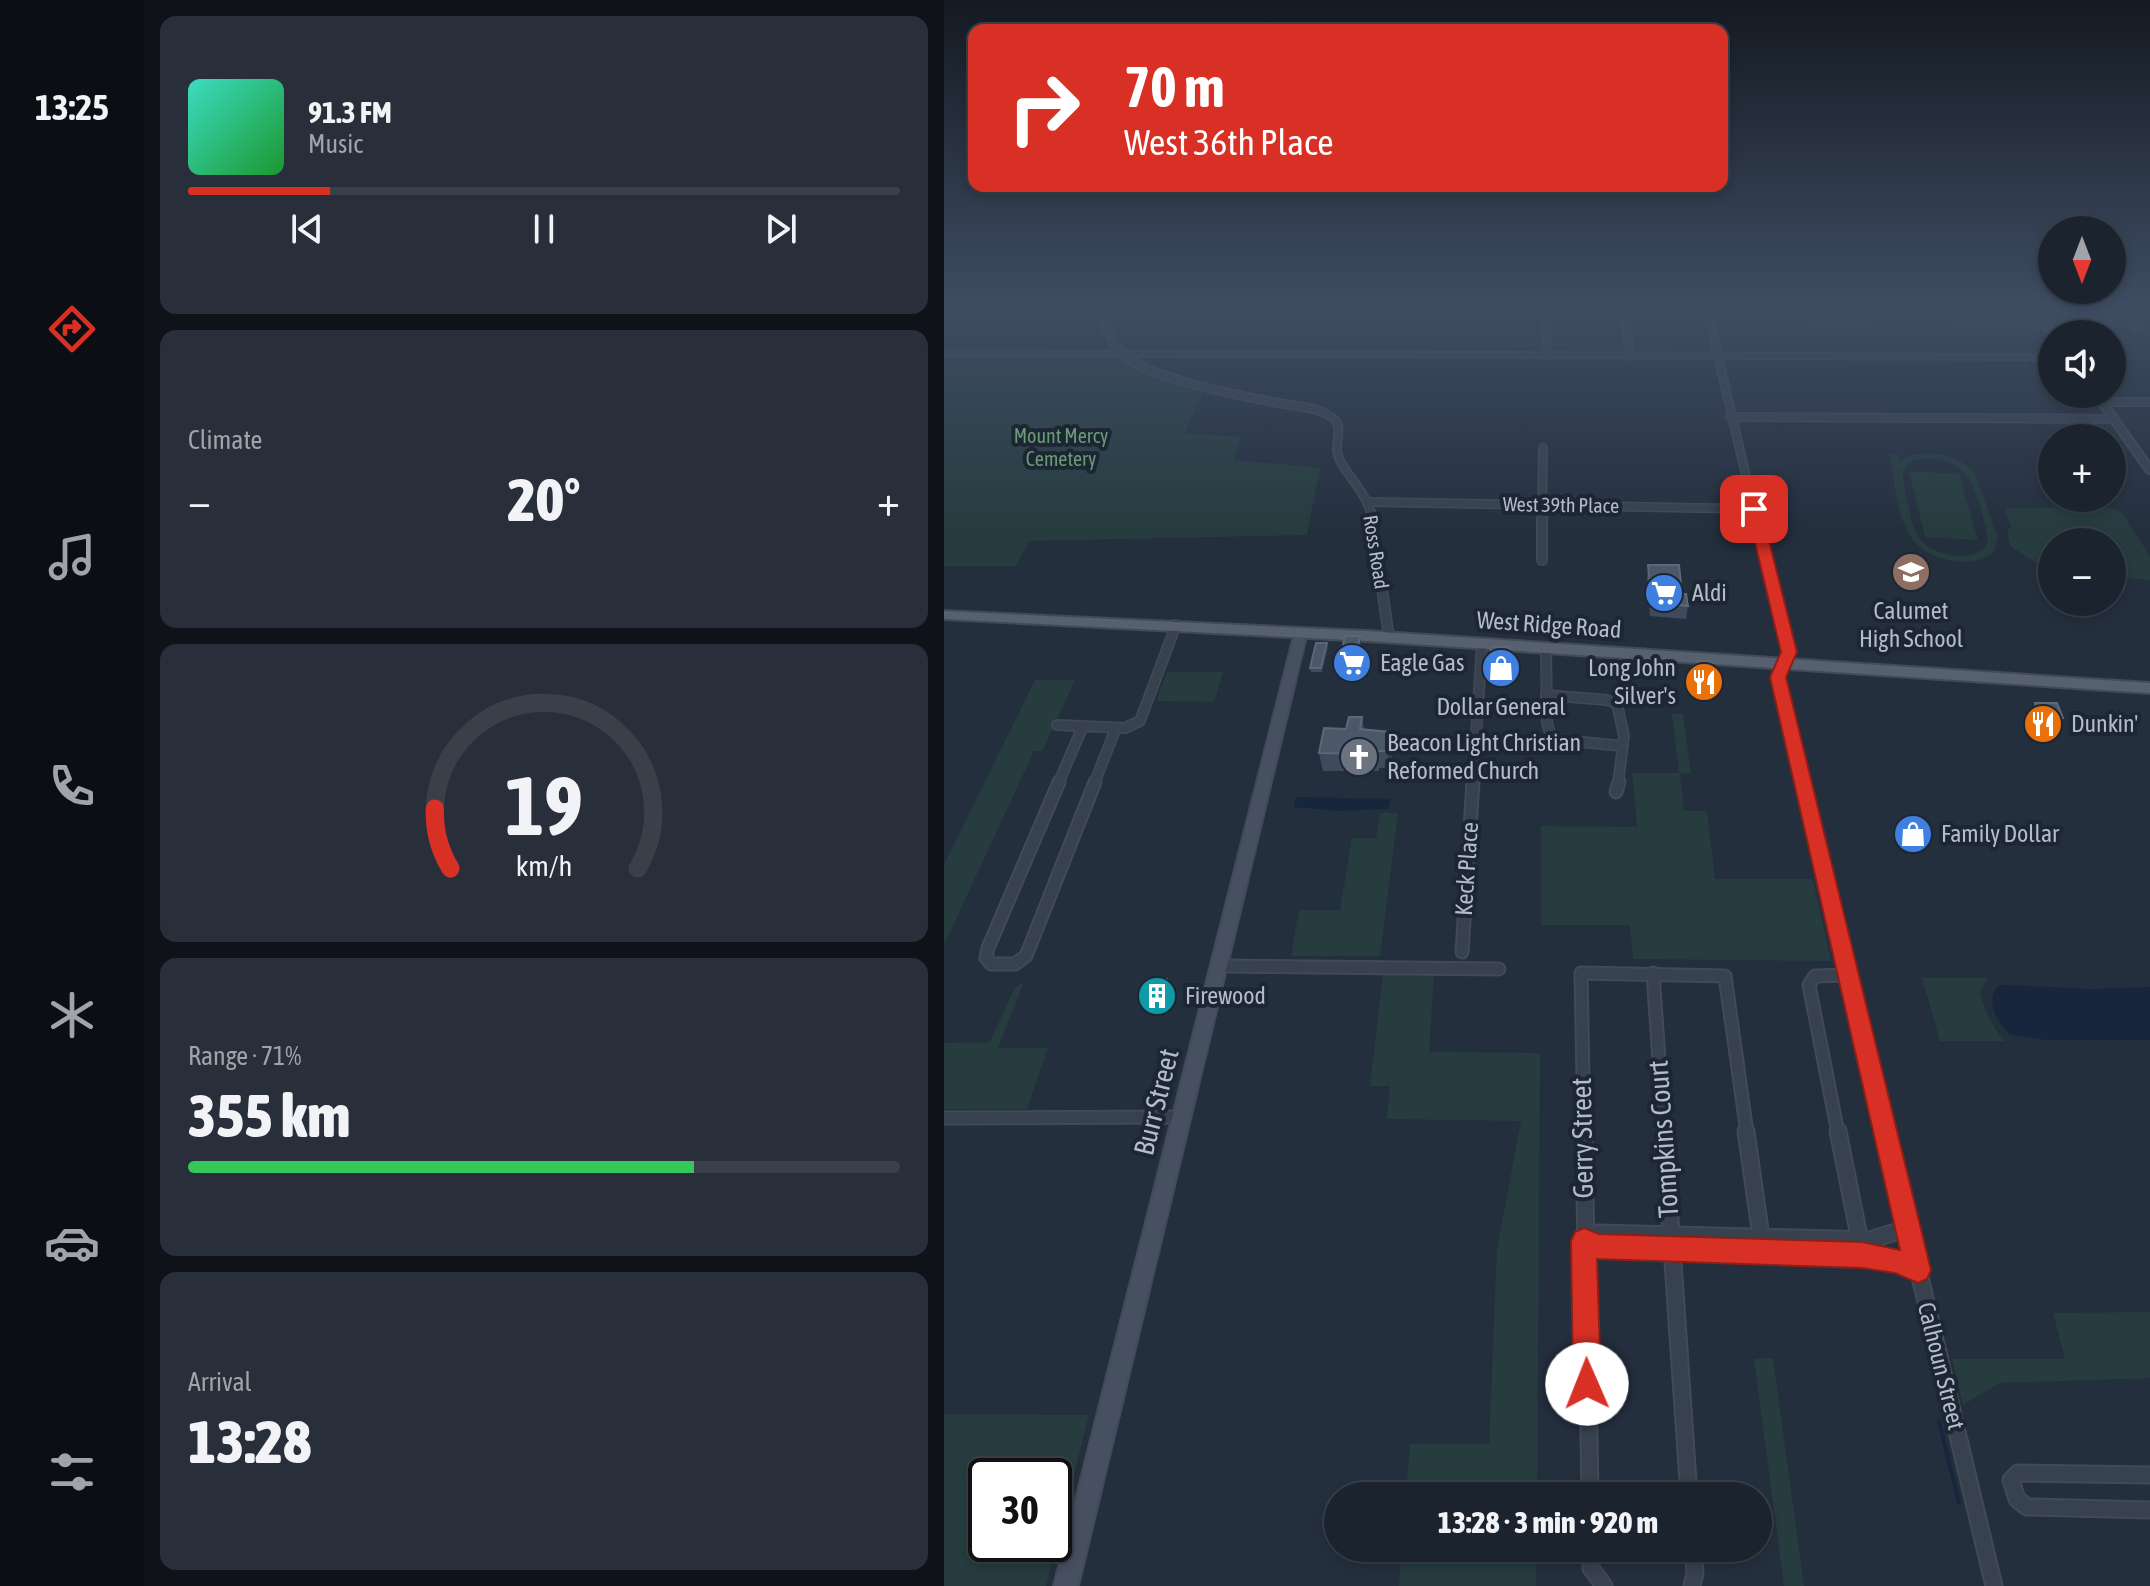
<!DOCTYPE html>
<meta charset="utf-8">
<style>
:root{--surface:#1b232e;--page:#282f3a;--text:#f1f3f6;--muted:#a0a4aa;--line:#39404a;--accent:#d93025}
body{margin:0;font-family:"Asap Condensed",sans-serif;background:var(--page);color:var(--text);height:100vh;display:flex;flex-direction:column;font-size:30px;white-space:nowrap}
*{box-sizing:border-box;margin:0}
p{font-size:26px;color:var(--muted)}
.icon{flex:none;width:44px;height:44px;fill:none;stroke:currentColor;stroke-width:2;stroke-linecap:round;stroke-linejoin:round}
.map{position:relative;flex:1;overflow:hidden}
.sheet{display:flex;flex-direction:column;gap:16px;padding:16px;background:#0f1319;width:800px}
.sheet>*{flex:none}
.hud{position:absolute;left:24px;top:24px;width:760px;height:168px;border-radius:16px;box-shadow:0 4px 12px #0003,0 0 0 2px var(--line);background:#d93025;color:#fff;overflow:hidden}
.needle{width:52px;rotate:180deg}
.fabs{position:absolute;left:1094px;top:216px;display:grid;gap:16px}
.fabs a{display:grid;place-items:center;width:88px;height:88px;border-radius:50%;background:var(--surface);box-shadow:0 4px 12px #0003,0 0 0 2px var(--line);font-size:40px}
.speed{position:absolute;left:24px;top:1458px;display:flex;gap:16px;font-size:40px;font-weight:700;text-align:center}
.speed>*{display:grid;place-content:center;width:104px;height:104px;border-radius:50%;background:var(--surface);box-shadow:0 4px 12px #0003,0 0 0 2px var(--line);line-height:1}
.speed .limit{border:4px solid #111;border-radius:12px;background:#fff;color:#111}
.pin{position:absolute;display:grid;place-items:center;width:68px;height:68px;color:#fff;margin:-34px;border-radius:16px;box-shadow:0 4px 12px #0006}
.me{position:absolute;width:88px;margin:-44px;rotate:359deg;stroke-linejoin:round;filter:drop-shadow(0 0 6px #0008)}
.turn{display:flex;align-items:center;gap:28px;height:168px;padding:0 24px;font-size:36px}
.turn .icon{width:104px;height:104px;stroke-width:2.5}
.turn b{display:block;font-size:56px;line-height:68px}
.big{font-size:60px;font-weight:800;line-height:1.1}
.sheet .card{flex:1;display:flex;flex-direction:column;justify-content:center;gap:12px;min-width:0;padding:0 28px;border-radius:16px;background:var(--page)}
.sheet .dial{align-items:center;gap:0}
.dial svg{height:208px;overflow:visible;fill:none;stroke:var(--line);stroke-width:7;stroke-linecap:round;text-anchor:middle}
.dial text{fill:var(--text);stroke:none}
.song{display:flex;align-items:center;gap:24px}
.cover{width:96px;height:96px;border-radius:12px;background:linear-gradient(135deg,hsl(170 70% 55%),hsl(130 70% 35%))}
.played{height:8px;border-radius:4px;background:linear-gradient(90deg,var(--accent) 20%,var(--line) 20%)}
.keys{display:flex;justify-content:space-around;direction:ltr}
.heat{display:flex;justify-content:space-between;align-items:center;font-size:44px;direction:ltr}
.charge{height:12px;border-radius:6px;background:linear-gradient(90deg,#34c759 71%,var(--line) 0)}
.trip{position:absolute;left:380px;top:1482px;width:448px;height:80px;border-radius:40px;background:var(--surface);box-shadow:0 4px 12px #0003,0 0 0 2px var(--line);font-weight:800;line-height:80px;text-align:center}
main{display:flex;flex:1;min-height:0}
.tabs{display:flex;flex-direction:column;width:144px;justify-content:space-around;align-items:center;background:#0b0e12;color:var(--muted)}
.tabs .icon{width:56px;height:56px}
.tabs .on{color:var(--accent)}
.tabs b{font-size:36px;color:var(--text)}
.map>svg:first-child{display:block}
.green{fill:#263c3f;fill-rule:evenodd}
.water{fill:#17263c}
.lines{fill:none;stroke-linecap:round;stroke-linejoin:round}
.stream{stroke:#17263c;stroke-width:4}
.minor-far3-casing{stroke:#414a57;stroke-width:10}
.minor-far2-casing{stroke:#414a57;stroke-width:12}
.minor-far1-casing{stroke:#414a57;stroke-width:15}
.minor-casing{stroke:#414a57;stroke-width:19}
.tertiary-casing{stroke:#414a57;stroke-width:4}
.secondary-casing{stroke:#414a57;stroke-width:4}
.primary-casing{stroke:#414a57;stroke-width:4}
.minor-far3{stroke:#38414e;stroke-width:7}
.minor-far2{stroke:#38414e;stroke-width:9}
.minor-far1{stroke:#38414e;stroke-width:11}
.minor{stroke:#38414e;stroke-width:15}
.tertiary{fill:#38414e;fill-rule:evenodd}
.secondary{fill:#465061;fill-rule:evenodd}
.primary{fill:#56606e;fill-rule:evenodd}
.wall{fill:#3f4b5c}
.shaded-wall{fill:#2f3b4b}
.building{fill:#4b5868;stroke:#5c6777;stroke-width:2}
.route{fill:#d93025;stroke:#8d1f18;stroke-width:2}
.labels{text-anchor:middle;stroke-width:8;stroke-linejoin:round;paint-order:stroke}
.far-park-label{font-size:20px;fill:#6b9a76;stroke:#1d2633}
.far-street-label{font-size:20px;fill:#b4bcc9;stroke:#1d2633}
.poi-label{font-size:24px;fill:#b4bcc9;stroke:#1d2633;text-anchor:start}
.street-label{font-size:24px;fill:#b4bcc9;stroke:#1d2633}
.near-street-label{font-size:28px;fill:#b4bcc9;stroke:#1d2633}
</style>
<main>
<nav class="tabs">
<b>13:25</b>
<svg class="icon on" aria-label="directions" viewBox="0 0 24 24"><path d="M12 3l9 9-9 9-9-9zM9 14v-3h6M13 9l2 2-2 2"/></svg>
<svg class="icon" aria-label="music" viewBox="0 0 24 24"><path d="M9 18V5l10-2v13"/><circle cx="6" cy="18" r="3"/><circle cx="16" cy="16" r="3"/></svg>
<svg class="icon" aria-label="phone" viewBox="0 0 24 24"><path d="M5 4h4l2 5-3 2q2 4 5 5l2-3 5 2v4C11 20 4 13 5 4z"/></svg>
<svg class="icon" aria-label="climate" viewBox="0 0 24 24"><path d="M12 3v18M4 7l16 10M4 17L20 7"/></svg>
<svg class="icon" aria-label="car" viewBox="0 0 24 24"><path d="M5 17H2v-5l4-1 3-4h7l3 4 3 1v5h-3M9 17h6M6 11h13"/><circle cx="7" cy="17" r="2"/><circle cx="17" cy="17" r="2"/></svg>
<svg class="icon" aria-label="filters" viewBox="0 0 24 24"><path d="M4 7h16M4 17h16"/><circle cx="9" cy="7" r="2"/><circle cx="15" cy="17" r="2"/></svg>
</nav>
<section class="sheet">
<div class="card">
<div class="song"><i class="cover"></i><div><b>91.3 FM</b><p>Music</p></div></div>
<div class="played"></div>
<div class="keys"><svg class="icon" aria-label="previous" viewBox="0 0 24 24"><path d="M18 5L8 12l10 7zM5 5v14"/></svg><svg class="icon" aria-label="pause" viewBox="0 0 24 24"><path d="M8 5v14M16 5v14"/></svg><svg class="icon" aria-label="next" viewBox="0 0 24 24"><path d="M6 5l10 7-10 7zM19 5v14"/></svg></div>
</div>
<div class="card"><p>Climate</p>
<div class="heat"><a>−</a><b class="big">20°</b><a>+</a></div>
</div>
<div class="card dial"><svg viewBox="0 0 100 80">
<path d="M14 69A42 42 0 1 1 86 69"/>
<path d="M14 69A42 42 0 0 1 8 46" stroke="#d93025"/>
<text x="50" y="56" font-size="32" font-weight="700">19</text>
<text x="50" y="72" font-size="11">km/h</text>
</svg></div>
<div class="card"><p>Range · 71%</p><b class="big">355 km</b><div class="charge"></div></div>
<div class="card"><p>Arrival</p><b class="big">13:28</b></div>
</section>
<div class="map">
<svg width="1206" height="1586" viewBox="0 0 1206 1586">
<rect width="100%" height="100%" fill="#242f3e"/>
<g class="green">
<path d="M835 308H936L939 314 931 327 877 329 837 318Z"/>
<path d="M996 308H1081L1097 331 1012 328Z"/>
<path d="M0 354 177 355 260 388 241 433 297 437 290 460 376 468 363 535 85 541 72 566H0Z"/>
<path d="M945 454 954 455 956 460C979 448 1010 453 1030 471L1054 537 1050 552C1038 561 1023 563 1009 561 951 552 955 500 945 454ZM988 458C1032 464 1035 502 1044 539 1038 567 987 556 975 538 966 525 961 487 958 471L969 460Z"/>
<path d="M965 471 1015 474 1034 540 981 537Z"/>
<path d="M1061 508H1168L1178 513 1206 556V580L1168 577V542H1108V571L1104 570 1066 546 1063 530 1067 527Z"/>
<path d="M223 672H279L270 702 212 701Z"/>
<path d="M91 680H131L98 751H90L0 945V865Z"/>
<path d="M728 714H739L747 773 736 774 740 811H763L771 879H869L887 961 689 959 686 925H597V826L693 827 688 773H735Z"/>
<path d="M436 813H454L436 956H347L355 910H396L408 838H432Z"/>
<path d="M439 974H490L485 1052 596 1053 593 1496H462L466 1444H545L553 1249 577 1121 443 1119 446 1086H426Z"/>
<path d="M978 978H1044L1036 992C1041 1012 1047 1026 1061 1041H996Z"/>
<path d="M80 982 54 1048H104L83 1109H0V1043L46 1042 70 989Z"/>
<path d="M1206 1312V1378L1055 1383 1019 1405 1008 1359H1121L1109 1313Z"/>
<path d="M829 1358 860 1586H840L810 1359Z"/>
<path d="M0 1414 145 1415 102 1586H0ZM42 1476H110V1544H42Z"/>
<path d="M458 1548H592V1586H455Z"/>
</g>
<g class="water">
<path d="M354 797 447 799 444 809 394 811 350 807V800Z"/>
<path d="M1061 985 1146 989 1206 987V1040H1103L1066 1035C1053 1022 1041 1002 1054 986Z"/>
</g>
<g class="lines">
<path class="stream" d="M995 1421 1015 1503"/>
<g class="minor-far3-casing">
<g id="minor-far3">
<path d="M156 308C159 325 165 339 177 352 200 378 298 396 334 403 351 406 373 407 387 417 400 425 392 438 393 451 396 471 423 490 427 515"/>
<path d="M680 308 686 356"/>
<path d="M763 308 811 515"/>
<path d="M1174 308 1194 329"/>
<path d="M602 355 603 315"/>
<path d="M1158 402H1206"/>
<path d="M786 417 1170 419"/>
<path d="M425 502 810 509"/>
<path d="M598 515 599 448"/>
</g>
</g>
<g class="minor-far2-casing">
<g id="minor-far2">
<path d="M427 513 445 637"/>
<path d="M810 513 845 652 834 677 859 784"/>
<path d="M598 560V513"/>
<path d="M602 647 603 723 608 739 678 746"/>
<path d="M602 695 663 700 673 704 680 736 674 784"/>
<path d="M113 725 181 728 196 721 232 625"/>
<path d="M114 784 139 726"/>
<path d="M150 784 172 728"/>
<path d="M529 784 538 643"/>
</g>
</g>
<g class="minor-far1-casing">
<g id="minor-far1">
<path d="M115 782 44 948 42 958 47 964H71L82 956 151 782"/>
<path d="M858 782 942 1133"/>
<path d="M672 792 675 782"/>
<path d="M518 952 529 782"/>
<path d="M274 966 555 969"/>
<path d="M709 973 720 1133"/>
<path d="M0 1118 237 1117"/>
<path d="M640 1133 637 973 781 976 803 1133"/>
<path d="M894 1133 865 985 871 976 903 975"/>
</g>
</g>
<g class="minor-casing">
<g id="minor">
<path d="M640 1131 646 1496"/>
<path d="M720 1131 745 1496"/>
<path d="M802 1131 819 1251"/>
<path d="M894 1131 916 1241"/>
<path d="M941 1131 1050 1586"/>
<path d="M640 1241 655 1247 927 1256 974 1270"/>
<path d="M646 1241 655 1233 926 1240 964 1228"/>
<path d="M1206 1475 1074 1473 1067 1480 1073 1499 1083 1507 1206 1510"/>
<path d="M647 1548V1568L660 1586"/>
<path d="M748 1586 751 1573 749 1548"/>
</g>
</g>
<g class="tertiary-casing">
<g id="tertiary">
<path d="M1086 308H1093L1113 334 1106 336Z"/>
<path d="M0 351 1108 355V359L0 355Z"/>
<path d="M1148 394H1156L1206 464V473L1203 472Z"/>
</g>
</g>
<g class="secondary-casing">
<path id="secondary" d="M357 628 363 632 134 1586H110L351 632Z"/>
</g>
<g class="primary-casing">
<path id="primary" d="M0 611 423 631 1206 683V693L423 641 0 619Z"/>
</g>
<use href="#minor-far3" class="minor-far3"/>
<use href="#minor-far2" class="minor-far2"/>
<use href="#minor-far1" class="minor-far1"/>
<use href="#minor" class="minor"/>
<use href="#tertiary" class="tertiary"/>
<use href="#secondary" class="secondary"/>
<use href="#primary" class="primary"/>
</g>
<g class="wall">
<path d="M704 565 738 594 744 606 742 619 706 616 703 578Z"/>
<path d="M416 636 418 650 414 675H398L395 662Z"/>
<path d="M566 647V676H547L546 663Z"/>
<path d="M384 648 378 672H367L366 668Z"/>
<path d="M753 661 769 675 766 689H753L751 675Z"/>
<path d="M1091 703 1119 718 1112 732H1092L1085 716Z"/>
<path d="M418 717 420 729 449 750 446 768H435V771H379L375 753 402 729Z"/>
<path d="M223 979 228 987 224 999H205L201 992Z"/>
</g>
<g class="shaded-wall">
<path d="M416 636 418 650 414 675 411 662Z"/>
<path d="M383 643 384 648 378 672 377 668Z"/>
<path d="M446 732 449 750 446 768 443 751Z"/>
<path d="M223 979 228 987 224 999 220 992Z"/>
</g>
<g class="building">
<path d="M704 565H735L738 594H742L744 606 708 602Z"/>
<path d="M401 636H416L411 662H395Z"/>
<path d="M372 643H383L377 668H366Z"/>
<path d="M547 647H566L565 663H546Z"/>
<path d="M753 661H766L769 675H755Z"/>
<path d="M1091 703H1113L1119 718 1098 719Z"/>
<path d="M405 717H418L416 729 446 732 443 751H432L431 754 375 753 380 728 402 729Z"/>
<path d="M204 979H223L220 992H201Z"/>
</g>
<linearGradient id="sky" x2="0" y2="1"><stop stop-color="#141a22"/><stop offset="0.58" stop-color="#3f4d63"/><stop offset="1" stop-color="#3f4d63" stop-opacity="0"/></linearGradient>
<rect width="1206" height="530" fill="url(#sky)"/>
<path class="route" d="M810 505 817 509 853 652 842 677 987 1270 983 1279 974 1283 951 1273 918 1268 653 1259 657 1384 653 1393 643 1397 633 1393 629 1384 627 1241 631 1232 640 1228 655 1234 918 1242 956 1250 826 677 837 652 803 509Z"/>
<defs>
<g id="school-disc" transform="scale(2)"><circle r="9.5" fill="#8d6e63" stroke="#1d2633"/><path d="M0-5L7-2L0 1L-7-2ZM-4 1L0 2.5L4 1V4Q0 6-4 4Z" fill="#fff"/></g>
<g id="supermarket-disc" transform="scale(2)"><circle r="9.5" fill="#3f7fe0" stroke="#1d2633"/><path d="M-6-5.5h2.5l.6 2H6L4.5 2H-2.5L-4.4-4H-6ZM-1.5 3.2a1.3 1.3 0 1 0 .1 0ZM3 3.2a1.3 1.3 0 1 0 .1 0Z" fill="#fff"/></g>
<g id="shop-disc" transform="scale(2)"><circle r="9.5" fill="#3f7fe0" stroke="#1d2633"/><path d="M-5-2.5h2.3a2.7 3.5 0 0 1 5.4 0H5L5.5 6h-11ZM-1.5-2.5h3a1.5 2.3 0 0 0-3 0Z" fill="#fff"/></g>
<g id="restaurant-disc" transform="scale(2)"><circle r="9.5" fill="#e8710a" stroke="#1d2633"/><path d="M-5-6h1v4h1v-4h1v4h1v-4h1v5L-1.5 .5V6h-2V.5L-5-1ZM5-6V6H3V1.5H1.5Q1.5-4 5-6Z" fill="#fff"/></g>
<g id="church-disc" transform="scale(2)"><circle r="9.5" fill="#6b7280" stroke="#1d2633"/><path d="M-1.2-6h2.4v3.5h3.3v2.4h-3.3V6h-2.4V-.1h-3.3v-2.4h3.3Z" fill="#fff"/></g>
<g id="building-disc" transform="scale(2)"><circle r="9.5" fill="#0f9aa8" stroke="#1d2633"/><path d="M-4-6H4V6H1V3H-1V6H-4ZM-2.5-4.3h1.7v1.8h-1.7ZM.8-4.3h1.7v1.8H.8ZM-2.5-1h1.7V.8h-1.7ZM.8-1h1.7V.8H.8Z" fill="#fff"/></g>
</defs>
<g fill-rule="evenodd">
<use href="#school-disc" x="967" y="572"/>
<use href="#supermarket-disc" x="720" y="593"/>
<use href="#supermarket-disc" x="408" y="663"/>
<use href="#shop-disc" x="557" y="668"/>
<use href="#restaurant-disc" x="760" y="682"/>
<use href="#restaurant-disc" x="1099" y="724"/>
<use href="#church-disc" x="415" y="757"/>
<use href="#shop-disc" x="969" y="834"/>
<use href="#building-disc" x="213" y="996"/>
</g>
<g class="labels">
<g class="far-park-label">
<text x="117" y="443">Mount Mercy<tspan x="117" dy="23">Cemetery</tspan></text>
</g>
<g class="far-street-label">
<text transform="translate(617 505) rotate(1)" y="7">West 39th Place</text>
<text transform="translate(432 552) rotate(81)" y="7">Ross Road</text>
</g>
<g class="poi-label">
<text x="748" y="601">Aldi</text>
<text x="967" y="619" text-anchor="middle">Calumet<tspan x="967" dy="28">High School</tspan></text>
<text x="436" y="671">Eagle Gas</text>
<text x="732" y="676" text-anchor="end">Long John<tspan x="732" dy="28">Silver's</tspan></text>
<text x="557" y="715" text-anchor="middle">Dollar General</text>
<text x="1127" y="732">Dunkin'</text>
<text x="443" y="751">Beacon Light Christian<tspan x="443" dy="28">Reformed Church</tspan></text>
<text x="997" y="842">Family Dollar</text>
<text x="241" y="1004">Firewood</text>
</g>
<g class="street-label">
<text transform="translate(605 625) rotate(4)" y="8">West Ridge Road</text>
<text transform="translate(523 869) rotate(-86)" y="8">Keck Place</text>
<text transform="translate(997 1366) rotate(76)" y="8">Calhoun Street</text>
</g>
<g class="near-street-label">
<text transform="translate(212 1102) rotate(-76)" y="10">Burr Street</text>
<text transform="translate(638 1138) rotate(-91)" y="10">Gerry Street</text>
<text transform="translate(719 1139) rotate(-94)" y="10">Tompkins Court</text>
</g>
</g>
</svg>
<div class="fabs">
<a><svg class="needle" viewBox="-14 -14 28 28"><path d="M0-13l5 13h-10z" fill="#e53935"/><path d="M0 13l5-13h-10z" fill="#a0a4aa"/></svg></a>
<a><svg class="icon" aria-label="sound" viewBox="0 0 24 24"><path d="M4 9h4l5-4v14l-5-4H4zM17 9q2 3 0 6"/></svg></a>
<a>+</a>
<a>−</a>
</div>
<div class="speed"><div class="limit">30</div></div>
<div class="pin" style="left:810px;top:509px;background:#d93025"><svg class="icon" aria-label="arrive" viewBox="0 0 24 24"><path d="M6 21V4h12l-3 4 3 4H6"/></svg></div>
<svg class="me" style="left:643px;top:1384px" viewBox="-20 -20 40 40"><circle r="19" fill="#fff"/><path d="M0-13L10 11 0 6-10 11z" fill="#d93025"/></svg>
<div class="trip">13:28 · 3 min · 920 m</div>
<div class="hud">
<div class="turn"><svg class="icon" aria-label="right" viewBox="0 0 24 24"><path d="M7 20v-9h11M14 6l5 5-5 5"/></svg><div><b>70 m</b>West 36th Place</div></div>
</div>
</div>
</main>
